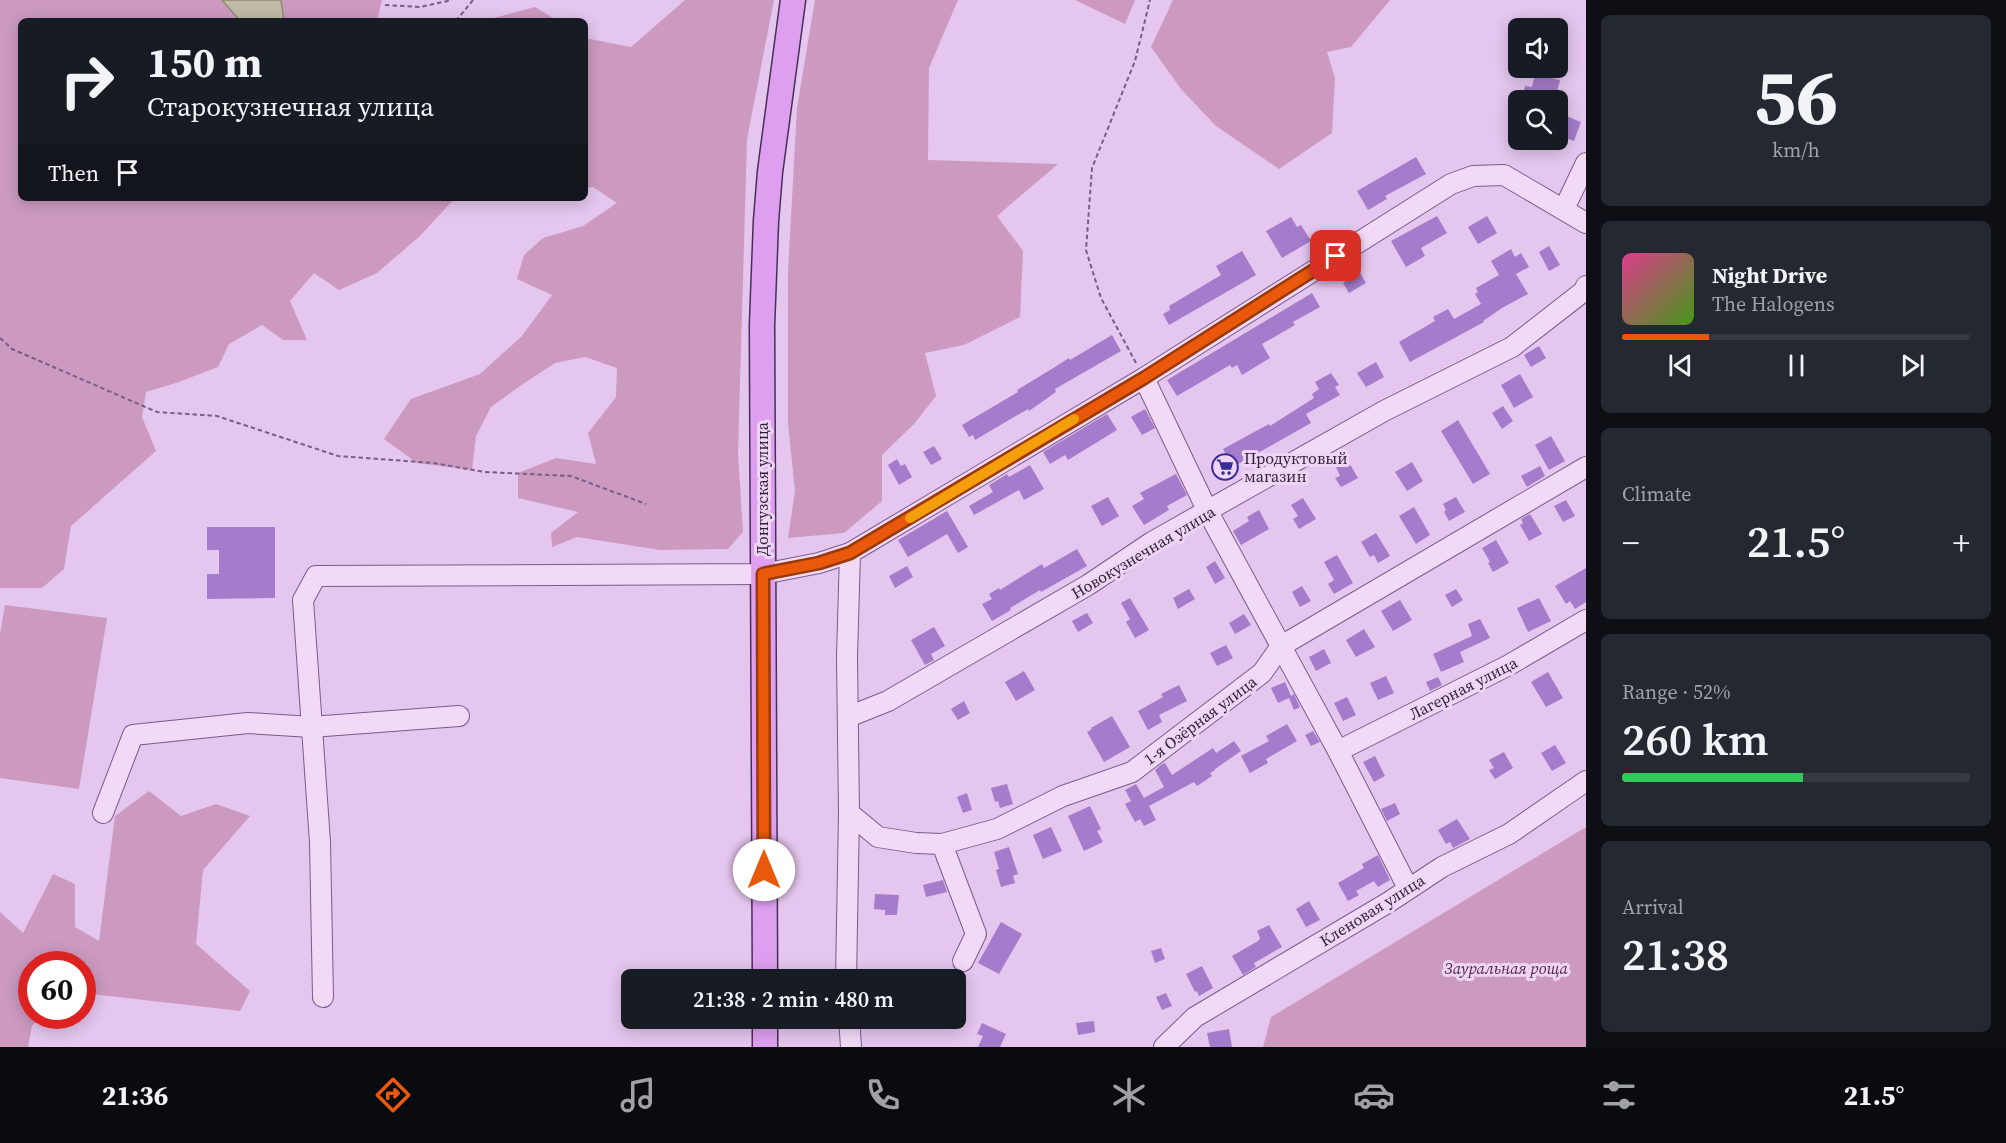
<!DOCTYPE html>
<meta charset="utf-8">
<style>
:root{--surface:#171b24;--page:#242831;--text:#f1f3f6;--muted:#9ea1a6;--line:#363941;--accent:#ea580c}
body{margin:0;font-family:"Source Serif 4",serif;background:var(--page);color:var(--text);height:100vh;display:flex;flex-direction:column;font-size:22px;white-space:nowrap}
*{box-sizing:border-box;margin:0}
p{font-size:20px;color:var(--muted)}
.icon{flex:none;width:33px;height:33px;fill:none;stroke:currentColor;stroke-width:2;stroke-linecap:round;stroke-linejoin:round}
.map{position:relative;flex:1;overflow:hidden}
.drawer{display:flex;flex-direction:column;gap:15px;padding:15px;background:#0d0f14;width:420px}
.drawer>*{flex:none}
.guide{position:absolute;left:18px;top:18px;width:570px;height:183px;border-radius:9px;box-shadow:0 3px 15px #0003;background:#171b24;color:var(--text);overflow:hidden}
.fabs{position:absolute;left:1508px;top:18px;display:grid;gap:12px}
.fabs a{display:grid;place-items:center;width:60px;height:60px;border-radius:9px;background:var(--surface);box-shadow:0 3px 15px #0003;font-size:30px}
.speed{position:absolute;left:18px;top:951px;display:flex;gap:12px;font-size:30px;font-weight:700;text-align:center}
.speed>*{display:grid;place-content:center;width:78px;height:78px;border-radius:50%;background:var(--surface);box-shadow:0 3px 15px #0003;line-height:1}
.speed .limit{border:9px solid #d22;background:#fff;color:#111}
.pin{position:absolute;display:grid;place-items:center;width:51px;height:51px;color:#fff;margin:-26px;border-radius:12px;box-shadow:0 3px 9px #0006}
.me{position:absolute;width:66px;margin:-33px;rotate:0deg;stroke-linejoin:round;filter:drop-shadow(0 0 4px #0008)}
.turn{display:flex;align-items:center;gap:21px;height:126px;padding:0 30px;font-size:27px}
.turn .icon{width:78px;height:78px;stroke-width:2.5}
.turn b{display:block;font-size:42px;line-height:51px}
.then{display:flex;align-items:center;height:57px;padding:0 30px;background:#0003;gap:12px;font-size:22px}
.big{font-size:45px;font-weight:600;line-height:1.1}
.drawer .card{flex:1;display:flex;flex-direction:column;justify-content:center;gap:9px;min-width:0;padding:0 21px;border-radius:9px;background:var(--page)}
.drawer .dial{align-items:center;gap:0}
.dial b{font-size:78px;line-height:1}
.song{display:flex;align-items:center;gap:18px}
.cover{width:72px;height:72px;border-radius:9px;background:linear-gradient(135deg,hsl(330 70% 55%),hsl(100 70% 35%))}
.played{height:6px;border-radius:3px;background:linear-gradient(90deg,var(--accent) 25%,var(--line) 25%)}
.keys{display:flex;justify-content:space-around;direction:ltr}
.heat{display:flex;justify-content:space-between;align-items:center;font-size:33px;direction:ltr}
.charge{height:9px;border-radius:4px;background:linear-gradient(90deg,#34c759 52%,var(--line) 0)}
.trip{position:absolute;left:621px;top:969px;width:345px;height:60px;border-radius:9px;background:var(--surface);box-shadow:0 3px 15px #0003;font-weight:600;line-height:60px;text-align:center}
.tab-bar{display:flex;height:96px;justify-content:space-around;align-items:center;background:#090b0e;color:var(--muted)}
.tab-bar .icon{width:42px;height:42px}
.tab-bar .current{color:var(--accent)}
.tab-bar b{font-size:27px;color:var(--text)}
main{display:flex;flex:1;min-height:0}
.map>svg:first-child{display:block}
.green{fill:#cc9ac1}
.water{fill:#c1bca7;stroke:#908a6e;stroke-width:1.5}
.building{fill:#a57ccb}
.lines{fill:none;stroke-linecap:round;stroke-linejoin:round}
.minor-casing{stroke:#785c89;stroke-width:22}
.major-casing{stroke:#463056;stroke-width:27}
.path{stroke:#785c89;stroke-width:2;stroke-dasharray:4.5 3;stroke-linecap:butt}
.minor{stroke:#f2d9f8;stroke-width:20}
.major{stroke:#de9ff0;stroke-width:24}
.route-casing{stroke:#983908;stroke-width:15}
.route{stroke:#ea580c;stroke-width:10}
.slow{stroke:#f59e0b;stroke-width:10}
.labels{text-anchor:middle;stroke-width:6;stroke-linejoin:round;paint-order:stroke}
.poi-label{font-size:16px;fill:#2e1f39;stroke:#efd5f5;text-anchor:start}
.street-label{font-size:16px;fill:#2e1f39;stroke:#efd5f5}
.park-label{font-size:16px;font-style:italic;fill:#552645;stroke:#efd5f5}
</style>
<main>
<div class="map">
<svg width="1586" height="1047" viewBox="0 0 1586 1047">
<rect width="100%" height="100%" fill="#e5c6ee"/>
<g class="green">
<path d="M0 0H382L377 21H21V198H455L420 236 377 273 339 290 314 273 290 301 307 340H283L262 325 229 344 218 367 176 383 146 392 142 417 156 451 71 526 64 569 42 588H0Z"/>
<path d="M685 0H774L747 139 738 453 743 532 728 549 660 550 577 537 552 547 551 533 578 512 518 498V473L556 458 596 464 588 433 616 397 617 368 585 357 555 363 520 386 491 407 476 436 472 470 417 463 384 439 411 399 480 374 522 336 552 295 517 279 524 255 543 238 583 226 617 203 593 187 585 188V38L631 47Z"/>
<path d="M815 0H958L929 68 928 160 1058 164 997 216 1023 251 1020 317 964 345 925 353 936 396 914 424 882 455V501L844 533 788 538 795 491 788 424V271L797 108Z"/>
<path d="M1075 0H1135L1125 24Z"/>
<path d="M1173 0H1390L1351 47 1327 52 1335 78 1332 133 1279 169 1216 126 1181 89 1151 47Z"/>
<path d="M535 7 558 21H486V20Z"/>
<path d="M5 605 107 618 79 789 0 778V634Z"/>
<path d="M149 791 181 816 216 804 250 816 203 870 196 944 250 991 240 1011 83 993 82 964H32V1016H41L32 1026 28 1047H0V912L23 933 53 874 75 884V927L99 941 115 816Z"/>
<path d="M1586 827V1047H1263L1271 1017Z"/>
</g>
<path class="water" d="M222 0H281L284 21H240Z"/>
<g class="building">
<path d="M1535 74 1560 80 1555 100H1522L1525 86 1532 87Z"/>
<path d="M1561 114 1581 122 1574 141 1557 135V125Z"/>
<path d="M1416 157 1426 174 1385 196 1387 199 1368 210 1357 191Z"/>
<path d="M1437 216 1447 233 1421 248 1425 256 1406 267 1391 241Z"/>
<path d="M1487 216 1497 233 1478 244 1468 227Z"/>
<path d="M1291 217 1297 227 1301 225 1311 241 1282 258 1266 231Z"/>
<path d="M1549 246 1560 265 1549 271 1539 252Z"/>
<path d="M1511 249 1515 257 1521 253 1529 267 1516 274 1528 294 1502 308 1483 321 1484 322 1410 362 1399 342 1435 321 1433 317 1448 309 1454 319 1481 304 1475 294 1478 292 1476 288 1499 275 1491 261Z"/>
<path d="M1242 251 1256 275 1169 325 1163 314 1170 310 1169 306 1221 275 1216 266Z"/>
<path d="M1356 266 1366 283 1349 293 1343 283 1347 280 1344 274Z"/>
<path d="M1312 293 1320 307 1293 322 1295 325 1262 344 1270 358 1242 375 1237 365 1232 368 1230 365 1177 396 1167 380Z"/>
<path d="M1112 335 1121 351 1055 389 1056 392 1029 411 1028 409 975 440 973 435 969 437 962 425 1018 392 1017 390 1055 367 1069 358 1070 360Z"/>
<path d="M1539 346 1546 358 1531 367 1524 355Z"/>
<path d="M1376 362 1384 377 1366 387 1357 373Z"/>
<path d="M1331 373 1339 385 1335 387 1340 395 1306 414 1311 423 1233 467 1223 449 1269 424 1270 426 1314 398 1312 394 1319 389 1315 382Z"/>
<path d="M1520 374 1533 397 1514 408 1501 385Z"/>
<path d="M1503 406 1513 421 1502 429 1492 413Z"/>
<path d="M1145 409 1155 428 1142 435 1131 417Z"/>
<path d="M1107 414 1117 430 1068 460 1065 455 1050 464 1043 452Z"/>
<path d="M1458 420 1490 474 1473 484 1441 431Z"/>
<path d="M1551 436 1565 461 1549 470 1535 445Z"/>
<path d="M934 446 942 459 931 465 923 452Z"/>
<path d="M897 459 901 466 905 464 912 477 899 485 888 465Z"/>
<path d="M1348 461 1358 478 1341 487 1335 478 1340 476 1336 467Z"/>
<path d="M1412 462 1423 481 1407 491 1395 472Z"/>
<path d="M1030 465 1044 489 1024 500 1019 490 974 515 969 506 993 492 989 485 1007 474 1009 477Z"/>
<path d="M1540 466 1545 476 1527 487 1521 476Z"/>
<path d="M1176 474 1187 495 1167 506 1169 510 1144 525 1132 506 1144 499 1140 493Z"/>
<path d="M1108 497 1119 516 1102 526 1091 506Z"/>
<path d="M1456 497 1465 512 1449 521 1444 512 1446 510 1443 504Z"/>
<path d="M1303 498 1316 519 1299 529 1293 519 1298 516 1291 505Z"/>
<path d="M1566 500 1575 516 1563 522 1554 506Z"/>
<path d="M1414 507 1430 535 1416 544 1399 516Z"/>
<path d="M1259 510 1269 529 1241 545 1233 531 1249 521 1247 517Z"/>
<path d="M947 511 968 547 958 553 947 534 908 557 898 540Z"/>
<path d="M1530 514 1542 534 1529 541 1520 525 1523 523 1521 519Z"/>
<path d="M207 527H275V598L207 599V574H219V550H207Z"/>
<path d="M1376 533 1390 556 1378 563 1374 555 1370 557 1361 542Z"/>
<path d="M1496 540 1509 563 1493 572 1488 563 1490 562 1482 548Z"/>
<path d="M1077 549 1087 566 1041 592 1040 590 1010 608 1011 610 992 621 982 604 992 599 989 594 999 588 1000 590 1042 564 1044 568Z"/>
<path d="M1337 555 1353 583 1334 594 1328 584 1334 580 1324 562Z"/>
<path d="M1215 561 1225 578 1215 584 1206 567Z"/>
<path d="M907 566 913 577 895 588 889 576Z"/>
<path d="M1586 568V602L1575 609 1570 601 1566 604 1555 586Z"/>
<path d="M1302 586 1311 601 1300 607 1292 592Z"/>
<path d="M1189 589 1195 599 1178 609 1173 598Z"/>
<path d="M1456 589 1463 600 1452 607 1445 595Z"/>
<path d="M1130 598 1149 630 1135 638 1126 622 1130 619 1121 603Z"/>
<path d="M1539 598 1551 621 1528 632 1517 608Z"/>
<path d="M1400 600 1412 620 1393 631 1381 611Z"/>
<path d="M1087 613 1093 623 1078 632 1072 621Z"/>
<path d="M1244 614 1251 625 1235 634 1229 623Z"/>
<path d="M1480 619 1490 638 1460 652 1464 662 1441 672 1433 654 1472 636 1468 624Z"/>
<path d="M934 627 945 646 931 654 934 660 925 665 911 640Z"/>
<path d="M1364 629 1375 647 1356 657 1346 640Z"/>
<path d="M1226 645 1233 658 1217 666 1210 653Z"/>
<path d="M1324 649 1331 663 1316 671 1309 657Z"/>
<path d="M1024 671 1035 690 1016 701 1005 682Z"/>
<path d="M1548 672 1563 698 1546 707 1531 682Z"/>
<path d="M1386 676 1394 693 1378 700 1370 683Z"/>
<path d="M1438 677 1442 685 1430 691 1426 682Z"/>
<path d="M1285 682 1291 696 1294 694 1300 707 1294 710 1289 698 1278 703 1271 688Z"/>
<path d="M1179 685 1187 701 1159 715 1162 722 1148 730 1138 711 1163 697 1161 694Z"/>
<path d="M1347 697 1356 715 1343 721 1334 703Z"/>
<path d="M964 701 970 713 958 720 951 709Z"/>
<path d="M1112 716 1130 747 1104 762 1087 732 1092 729 1091 728Z"/>
<path d="M1287 724 1297 741 1266 759 1268 763 1250 773 1241 756 1269 741 1266 736Z"/>
<path d="M1313 731 1320 742 1311 746 1305 735Z"/>
<path d="M1234 741 1241 751 1215 769V770L1210 773 1212 776 1197 786 1194 782 1149 806 1156 820 1144 826 1140 819 1135 822 1125 804 1131 801 1125 790 1136 784 1144 798 1164 787 1155 770 1162 764 1165 763 1172 775 1213 748 1216 753Z"/>
<path d="M1555 745 1566 763 1552 771 1541 753Z"/>
<path d="M1504 752 1513 768 1495 779 1489 770 1494 768 1489 760Z"/>
<path d="M1375 756 1385 776 1374 782 1363 762Z"/>
<path d="M1007 784 1013 804 1000 808 998 801 995 802 991 788Z"/>
<path d="M967 793 972 810 963 813 957 797Z"/>
<path d="M1395 803 1400 814 1387 821 1381 809Z"/>
<path d="M1090 806 1101 829 1097 831 1103 842 1084 851 1068 816Z"/>
<path d="M1457 819 1470 839 1453 848 1450 842 1446 844 1438 830Z"/>
<path d="M1051 827 1062 851 1043 859 1033 835Z"/>
<path d="M1009 847 1018 874 1013 876 1015 883 1001 887 996 870 999 869 994 852Z"/>
<path d="M1378 855 1390 880 1378 887 1374 881 1356 891 1359 895 1348 901 1338 883 1364 868 1362 864Z"/>
<path d="M943 880 947 892 926 897 923 885Z"/>
<path d="M875 894 899 895 897 915H885V910L874 909Z"/>
<path d="M1309 901 1320 920 1306 927 1296 909Z"/>
<path d="M1001 922 1022 934 999 974 978 963Z"/>
<path d="M1269 925 1282 947 1254 963 1256 967 1243 975 1232 956 1258 941 1260 938 1257 931Z"/>
<path d="M1161 948 1165 959 1155 963 1151 951Z"/>
<path d="M1202 966 1213 988 1199 996 1197 991 1195 992 1186 974Z"/>
<path d="M1166 993 1172 1006 1162 1010 1156 997Z"/>
<path d="M1094 1021 1095 1032 1078 1035 1076 1023Z"/>
<path d="M982 1023 1006 1034 1000 1047H978L983 1036 977 1034Z"/>
<path d="M1229 1029 1232 1047H1210L1207 1033Z"/>
</g>
<g class="lines">
<g class="minor-casing">
<g id="minor">
<path d="M1564 209 1586 163"/>
<path d="M1144 378 1208 512 1338 751 1408 888"/>
<path d="M848 717 888 701 1088 585 1152 542 1384 411 1512 347 1584 291 1586 286"/>
<path d="M1338 751 1509 665 1586 620"/>
<path d="M103 813 133 735 248 723 311 727 459 716"/>
<path d="M849 813 878 837 916 843 942 844 997 829 1063 796 1132 772 1262 673 1281 646 1586 467"/>
<path d="M942 844 976 934 963 961"/>
<path d="M846 980 849 813 847 657 850 553"/>
<path d="M323 997 320 842 303 600 316 576 763 574 819 563 850 553 1144 378 1451 184 1473 176 1504 175 1586 223"/>
<path d="M849 1018 851 1047"/>
<path d="M1164 1047 1195 1017 1389 902 1442 867 1509 834 1586 781"/>
</g>
</g>
<g class="major-casing">
<g id="major">
<path d="M765 980 762 325 766 221 770 172 793 0"/>
<path d="M765 1018V1047"/>
</g>
</g>
<g class="path">
<path d="M385 5 420 7 452 0"/>
<path d="M456 21 473 0"/>
<path d="M0 338 12 349 157 412 217 416 338 456 433 463 485 472 571 476 646 504"/>
<path d="M1136 363 1101 298 1086 250 1092 168 1135 61 1150 0"/>
</g>
<use href="#minor" class="minor"/>
<use href="#major" class="major"/>
</g>
<g class="lines">
<g class="route-casing">
<path id="route" d="M764 870 763 574 819 563 850 553 1144 378 1336 256"/>
</g>
<use href="#route" class="route"/>
<path class="slow" d="M910 518 1074 419"/>
</g>
<defs>
<g id="supermarket-ring" transform="scale(1.35)"><circle r="9.5" fill="#efd5f5" stroke="#362d96" stroke-width="1.5"/><path d="M-6-5.5h2.5l.6 2H6L4.5 2H-2.5L-4.4-4H-6ZM-1.5 3.2a1.3 1.3 0 1 0 .1 0ZM3 3.2a1.3 1.3 0 1 0 .1 0Z" fill="#362d96"/></g>
</defs>
<g fill-rule="evenodd">
<use href="#supermarket-ring" x="1225" y="467"/>
</g>
<g class="labels">
<g class="poi-label">
<text x="1244" y="464">Продуктовый<tspan x="1244" dy="18">магазин</tspan></text>
</g>
<g class="street-label">
<text transform="translate(762 489) rotate(-90)" y="6">Донгузская улица</text>
<text transform="translate(1143 552) rotate(-31)" y="6">Новокузнечная улица</text>
<text transform="translate(1463 688) rotate(-27)" y="6">Лагерная улица</text>
<text transform="translate(1200 720) rotate(-37)" y="6">1-я Озёрная улица</text>
<text transform="translate(1372 910) rotate(-32)" y="6">Кленовая улица</text>
</g>
<g class="park-label">
<text x="1506" y="974">Зауральная роща</text>
</g>
</g>
</svg>
<div class="fabs">
<a><svg class="icon" aria-label="sound" viewBox="0 0 24 24"><path d="M4 9h4l5-4v14l-5-4H4zM17 9q2 3 0 6"/></svg></a>
<a><svg class="icon" aria-label="search" viewBox="0 0 24 24"><circle cx="10" cy="10" r="6"/><path d="M15 15l6 6"/></svg></a>
</div>
<div class="speed"><div class="limit">60</div></div>
<div class="pin" style="left:1336px;top:256px;background:#d93025"><svg class="icon" aria-label="arrive" viewBox="0 0 24 24"><path d="M6 21V4h12l-3 4 3 4H6"/></svg></div>
<svg class="me" style="left:764px;top:870px" viewBox="-20 -20 40 40"><circle r="19" fill="#fff"/><path d="M0-13L10 11 0 6-10 11z" fill="#ea580c"/></svg>
<div class="trip">21:38 · 2 min · 480 m</div>
<div class="guide">
<div class="turn"><svg class="icon" aria-label="right" viewBox="0 0 24 24"><path d="M7 20v-9h11M14 6l5 5-5 5"/></svg><div><b>150 m</b>Старокузнечная улица</div></div>
<div class="then">Then<svg class="icon" aria-label="arrive" viewBox="0 0 24 24"><path d="M6 21V4h12l-3 4 3 4H6"/></svg></div>
</div>
</div>
<section class="drawer">
<div class="card dial"><b>56</b><p>km/h</p></div>
<div class="card">
<div class="song"><i class="cover"></i><div><b>Night Drive</b><p>The Halogens</p></div></div>
<div class="played"></div>
<div class="keys"><svg class="icon" aria-label="previous" viewBox="0 0 24 24"><path d="M18 5L8 12l10 7zM5 5v14"/></svg><svg class="icon" aria-label="pause" viewBox="0 0 24 24"><path d="M8 5v14M16 5v14"/></svg><svg class="icon" aria-label="next" viewBox="0 0 24 24"><path d="M6 5l10 7-10 7zM19 5v14"/></svg></div>
</div>
<div class="card"><p>Climate</p>
<div class="heat"><a>−</a><b class="big">21.5°</b><a>+</a></div>
</div>
<div class="card"><p>Range · 52%</p><b class="big">260 km</b><div class="charge"></div></div>
<div class="card"><p>Arrival</p><b class="big">21:38</b></div>
</section>
</main>
<nav class="tab-bar">
<b>21:36</b>
<svg class="icon current" aria-label="directions" viewBox="0 0 24 24"><path d="M12 3l9 9-9 9-9-9zM9 14v-3h6M13 9l2 2-2 2"/></svg>
<svg class="icon" aria-label="music" viewBox="0 0 24 24"><path d="M9 18V5l10-2v13"/><circle cx="6" cy="18" r="3"/><circle cx="16" cy="16" r="3"/></svg>
<svg class="icon" aria-label="phone" viewBox="0 0 24 24"><path d="M5 4h4l2 5-3 2q2 4 5 5l2-3 5 2v4C11 20 4 13 5 4z"/></svg>
<svg class="icon" aria-label="climate" viewBox="0 0 24 24"><path d="M12 3v18M4 7l16 10M4 17L20 7"/></svg>
<svg class="icon" aria-label="car" viewBox="0 0 24 24"><path d="M5 17H2v-5l4-1 3-4h7l3 4 3 1v5h-3M9 17h6M6 11h13"/><circle cx="7" cy="17" r="2"/><circle cx="17" cy="17" r="2"/></svg>
<svg class="icon" aria-label="filters" viewBox="0 0 24 24"><path d="M4 7h16M4 17h16"/><circle cx="9" cy="7" r="2"/><circle cx="15" cy="17" r="2"/></svg>
<b>21.5°</b>
</nav>
